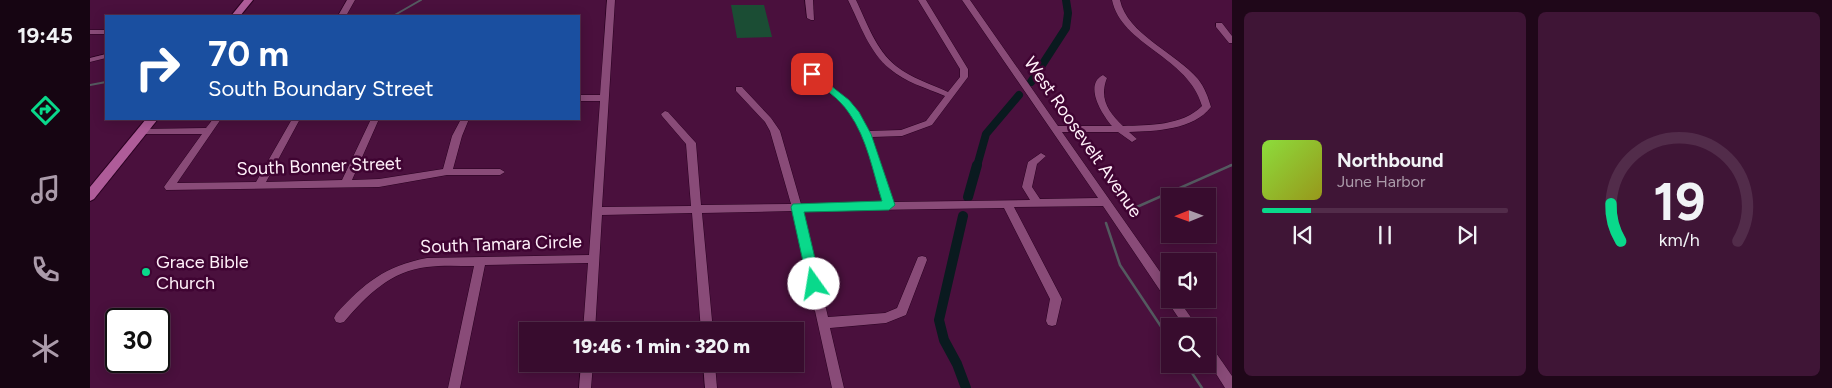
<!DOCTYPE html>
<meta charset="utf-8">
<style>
:root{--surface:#380c2e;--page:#3f1536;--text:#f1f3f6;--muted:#ab9baa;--line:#522c4a;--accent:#09d98b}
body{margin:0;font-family:Figtree,sans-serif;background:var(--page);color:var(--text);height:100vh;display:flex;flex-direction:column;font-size:19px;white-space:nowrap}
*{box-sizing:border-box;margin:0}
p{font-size:16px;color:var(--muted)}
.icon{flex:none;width:28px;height:28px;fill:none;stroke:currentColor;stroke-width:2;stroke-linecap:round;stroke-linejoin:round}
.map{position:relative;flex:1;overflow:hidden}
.side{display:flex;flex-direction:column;gap:12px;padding:12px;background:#1f0719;width:600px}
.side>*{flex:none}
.guide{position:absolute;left:15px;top:15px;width:475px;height:105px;border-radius:0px;box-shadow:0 2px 12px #0003,0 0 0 1px var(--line);background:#1a4fa0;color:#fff;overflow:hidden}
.needle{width:32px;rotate:269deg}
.tools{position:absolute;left:1071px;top:188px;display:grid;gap:10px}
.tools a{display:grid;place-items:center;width:55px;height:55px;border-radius:0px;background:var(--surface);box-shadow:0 2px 12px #0003,0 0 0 1px var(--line);font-size:25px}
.speed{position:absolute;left:15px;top:308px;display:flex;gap:10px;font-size:25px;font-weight:700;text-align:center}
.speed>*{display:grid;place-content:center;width:65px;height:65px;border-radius:50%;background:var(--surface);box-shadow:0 2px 12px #0003,0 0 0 1px var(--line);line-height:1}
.speed .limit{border:2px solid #111;border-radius:8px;background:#fff;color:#111}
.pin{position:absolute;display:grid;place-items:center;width:42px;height:42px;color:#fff;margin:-21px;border-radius:10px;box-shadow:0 2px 8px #0006}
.me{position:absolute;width:55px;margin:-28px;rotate:347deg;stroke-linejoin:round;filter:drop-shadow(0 0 4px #0008)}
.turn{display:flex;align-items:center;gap:18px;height:105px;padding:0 20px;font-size:22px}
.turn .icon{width:65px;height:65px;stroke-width:2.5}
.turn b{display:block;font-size:35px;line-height:42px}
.side .card{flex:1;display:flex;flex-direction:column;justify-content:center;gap:8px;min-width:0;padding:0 18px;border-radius:8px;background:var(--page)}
.side .dial{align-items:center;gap:0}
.dial svg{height:130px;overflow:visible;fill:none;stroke:var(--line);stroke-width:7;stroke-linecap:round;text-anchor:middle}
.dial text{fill:var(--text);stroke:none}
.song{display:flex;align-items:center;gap:15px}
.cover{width:60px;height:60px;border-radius:8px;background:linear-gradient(135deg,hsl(90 70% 55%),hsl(60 70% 35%))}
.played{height:5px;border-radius:2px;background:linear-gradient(90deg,var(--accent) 20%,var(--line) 20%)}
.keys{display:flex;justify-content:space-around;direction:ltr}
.side .tiles{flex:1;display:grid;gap:12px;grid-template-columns:repeat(2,1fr)}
.trip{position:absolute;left:429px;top:322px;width:285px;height:50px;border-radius:0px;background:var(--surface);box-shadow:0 2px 12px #0003,0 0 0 1px var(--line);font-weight:800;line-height:50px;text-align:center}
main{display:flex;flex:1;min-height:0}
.dock{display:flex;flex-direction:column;width:90px;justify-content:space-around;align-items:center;background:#160512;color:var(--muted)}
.dock .icon{width:35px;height:35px}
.dock .current{color:var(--accent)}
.dock b{font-size:22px;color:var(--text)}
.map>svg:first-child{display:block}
.green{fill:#1b4d34}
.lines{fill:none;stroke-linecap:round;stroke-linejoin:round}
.stream-far1{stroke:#545a60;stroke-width:2}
.stream{stroke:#545a60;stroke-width:2.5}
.canal-far1{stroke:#0a1a1f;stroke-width:8}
.canal{stroke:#0a1a1f;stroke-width:10}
.minor-casing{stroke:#290020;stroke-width:1}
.major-casing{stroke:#290020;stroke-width:2}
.minor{fill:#894b78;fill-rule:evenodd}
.major{fill:#af5c99;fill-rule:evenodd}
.route{fill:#09d98b;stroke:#068d5a}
.poi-dot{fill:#09d98b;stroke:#3f0432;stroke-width:2}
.labels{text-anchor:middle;stroke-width:5;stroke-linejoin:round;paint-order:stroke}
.street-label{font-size:18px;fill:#fff0f9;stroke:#3f0432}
.poi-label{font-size:18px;fill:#fff0f9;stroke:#3f0432;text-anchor:start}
</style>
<main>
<nav class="dock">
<b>19:45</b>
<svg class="icon current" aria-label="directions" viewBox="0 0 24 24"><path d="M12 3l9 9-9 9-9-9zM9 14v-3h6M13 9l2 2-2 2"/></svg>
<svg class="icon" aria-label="music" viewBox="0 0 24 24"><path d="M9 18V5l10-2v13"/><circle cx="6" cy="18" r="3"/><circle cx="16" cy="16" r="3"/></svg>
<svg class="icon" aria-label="phone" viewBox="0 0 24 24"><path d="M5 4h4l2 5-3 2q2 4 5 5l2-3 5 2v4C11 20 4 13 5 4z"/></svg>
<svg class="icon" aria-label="climate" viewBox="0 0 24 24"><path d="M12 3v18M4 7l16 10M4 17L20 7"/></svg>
</nav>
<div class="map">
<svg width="1142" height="388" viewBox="0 0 1142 388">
<rect width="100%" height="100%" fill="#4a103d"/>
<path class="green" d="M641 5H674L682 37 647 38Z"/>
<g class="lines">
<g class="stream-far1">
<path d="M303 16 331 0"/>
<path d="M0 85 16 82"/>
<path d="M1139 166 1142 165"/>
</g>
<g class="stream">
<path d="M1040 210 1142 165"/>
<path d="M1016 223 1030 265 1080 340"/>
<path d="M1096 364 1112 388"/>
</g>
<g class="canal-far1">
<path d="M941 82 976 28 978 13 976 0"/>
<path d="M887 166 896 134 929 95"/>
</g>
<g class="canal">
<path d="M878 197 887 165"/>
<path d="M873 216 849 320 854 340 867 364 876 388"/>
</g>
<g class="minor-casing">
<g id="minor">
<path d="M257 0H265L256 16H250L249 14Z"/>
<path d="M517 0H525L512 207 601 206 596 144 572 116 571 114 575 111 578 112 606 143 611 205 701 204 680 131 675 122 646 91V87H652L681 118 690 131 711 204 793 202C784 170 778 134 756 108 745 95 729 87 718 74L722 72H725C748 91 765 104 779 131L811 130 836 121 855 96C836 88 815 82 800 69 779 52 770 24 758 0H766C777 23 786 50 806 66 821 78 841 84 858 92L870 77V69L828 0H836L878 69V77L842 125 812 136 782 137 803 202 940 200 932 187 938 162 951 153 956 156 947 164 942 187 950 199 1008 198 872 0H880L968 126H1022C1013 116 993 85 1013 75L1017 78C1009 98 1018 112 1033 126 1059 125 1092 126 1112 106 1099 57 1031 45 1022 0H1030C1037 34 1086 53 1108 79 1115 88 1118 97 1121 107 1103 130 1066 131 1039 132L1047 139 1042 142 1028 132H972L1080 286V299H1088L1107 326H1094L1013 206 924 207 972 299 966 325 962 326 958 325 956 321 960 299 914 208 713 211 738 317 795 313 807 308 828 257 832 256 836 257 837 260 816 315 796 323 740 328 754 388H742L703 211 612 213 623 331H611L602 213 512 215 505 331H493L498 263 395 265 370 388H358L384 266C368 266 352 265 337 267 301 271 277 295 254 322L250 323 246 322 244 318 246 314C274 283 295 266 337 258L499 255 510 101H489V95H510Z"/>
<path d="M715 0H723L724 20H721L717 18Z"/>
<path d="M1126 23H1132L1142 36V43H1139L1126 27Z"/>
<rect x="0" y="30" width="16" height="4"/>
<path d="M16 54V58L0 62V58Z"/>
<path d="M123 119H131L87 183 166 182 202 119H210L176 182 252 180 281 119H289L262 180 289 179 353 169 362 136 371 119H379L372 136 363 169H410L415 172 410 175H357L289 187 76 190 74 187 76 184 112 134H53L48 131 50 129 116 128Z"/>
<path d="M1118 345 1122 347 1142 376V388H1135L1118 361Z"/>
<path d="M491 364H503L501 388H489Z"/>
<path d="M613 364H625L627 388H615Z"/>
</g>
</g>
<g class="major-casing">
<g id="major">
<path d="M154 0H163L150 16H141Z"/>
<path d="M56 119H68L4 199 0 201V187Z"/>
</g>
</g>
<use href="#minor" class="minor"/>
<use href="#major" class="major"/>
</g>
<path class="route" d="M722 71 759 100 769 112 781 134 805 205 799 210 714 212 731 284 729 288 724 290 720 288 718 284 701 207 703 204 792 201C783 172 777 138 759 113 749 98 733 88 719 76V72Z"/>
<circle class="poi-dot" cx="56" cy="272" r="5"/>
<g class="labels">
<g class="street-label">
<text transform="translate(993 137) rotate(55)" y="6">West Roosevelt Avenue</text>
<text transform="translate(229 166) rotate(-2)" y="6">South Bonner Street</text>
<text transform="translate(411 244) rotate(-2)" y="6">South Tamara Circle</text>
</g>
<g class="poi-label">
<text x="66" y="268">Grace Bible<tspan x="66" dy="21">Church</tspan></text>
</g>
</g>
</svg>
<div class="tools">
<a><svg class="needle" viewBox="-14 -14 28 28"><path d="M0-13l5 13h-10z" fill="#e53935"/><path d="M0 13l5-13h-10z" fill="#ab9baa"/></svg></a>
<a><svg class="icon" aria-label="sound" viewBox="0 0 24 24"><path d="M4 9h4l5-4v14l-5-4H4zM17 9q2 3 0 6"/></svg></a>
<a><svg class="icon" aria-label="search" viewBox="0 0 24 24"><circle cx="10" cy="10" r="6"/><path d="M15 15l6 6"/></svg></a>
</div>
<div class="speed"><div class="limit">30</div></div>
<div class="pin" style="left:722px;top:74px;background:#d93025"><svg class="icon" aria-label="arrive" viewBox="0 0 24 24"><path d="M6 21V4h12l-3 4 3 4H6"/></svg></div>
<svg class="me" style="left:724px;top:284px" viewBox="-20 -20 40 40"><circle r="19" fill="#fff"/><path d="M0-13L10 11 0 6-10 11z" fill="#09d98b"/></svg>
<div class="trip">19:46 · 1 min · 320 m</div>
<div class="guide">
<div class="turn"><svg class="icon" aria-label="right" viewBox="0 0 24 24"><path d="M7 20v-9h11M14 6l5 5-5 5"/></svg><div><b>70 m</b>South Boundary Street</div></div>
</div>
</div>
<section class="side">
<div class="tiles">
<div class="card">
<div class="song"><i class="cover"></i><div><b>Northbound</b><p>June Harbor</p></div></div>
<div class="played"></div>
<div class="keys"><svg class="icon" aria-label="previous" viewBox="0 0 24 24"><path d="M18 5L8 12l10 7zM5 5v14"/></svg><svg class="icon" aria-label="pause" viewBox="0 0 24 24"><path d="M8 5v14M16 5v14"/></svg><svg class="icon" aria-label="next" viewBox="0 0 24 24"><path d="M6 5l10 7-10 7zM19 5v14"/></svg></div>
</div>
<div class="card dial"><svg viewBox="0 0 100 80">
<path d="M14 69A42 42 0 1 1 86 69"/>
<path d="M14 69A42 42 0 0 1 8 46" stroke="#09d98b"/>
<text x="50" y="56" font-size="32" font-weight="700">19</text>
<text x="50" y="72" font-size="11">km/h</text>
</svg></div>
</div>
</section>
</main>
